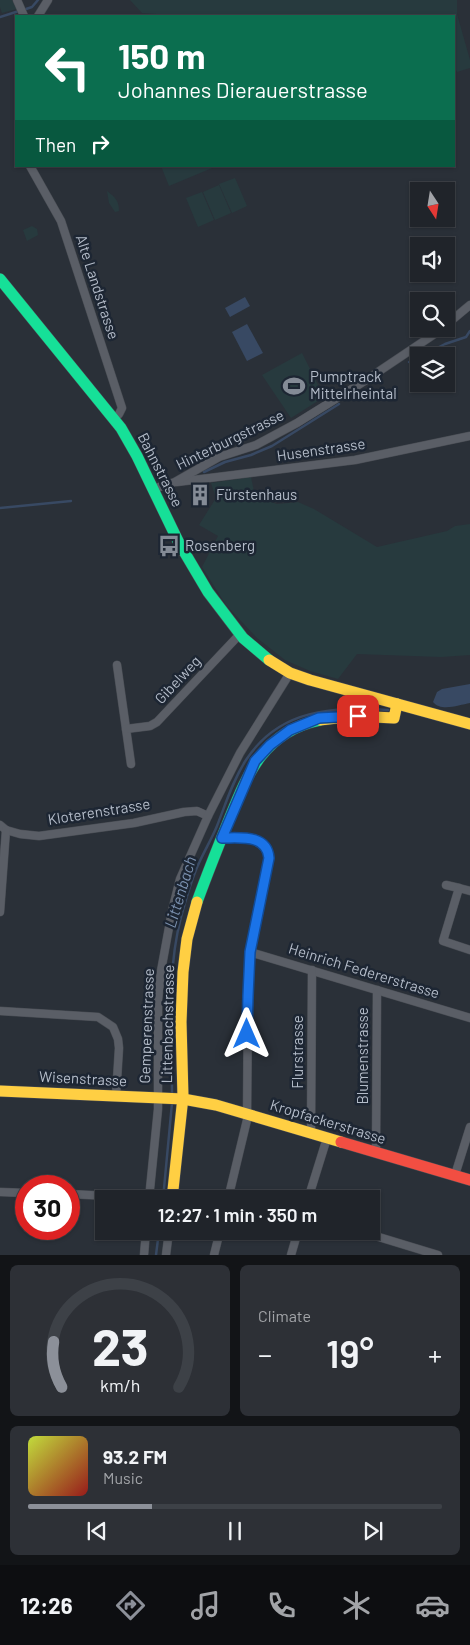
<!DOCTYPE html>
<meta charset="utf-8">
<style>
:root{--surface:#20242a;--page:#2d3036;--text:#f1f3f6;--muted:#a2a4a8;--line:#3d4147;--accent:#8c9099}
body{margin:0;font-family:Barlow,sans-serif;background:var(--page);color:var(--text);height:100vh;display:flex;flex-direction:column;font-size:19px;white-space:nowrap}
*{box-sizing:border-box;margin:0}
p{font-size:16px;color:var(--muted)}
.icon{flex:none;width:28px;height:28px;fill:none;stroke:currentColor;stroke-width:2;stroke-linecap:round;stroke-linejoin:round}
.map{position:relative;height:1255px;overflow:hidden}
.details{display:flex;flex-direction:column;gap:10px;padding:10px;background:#121417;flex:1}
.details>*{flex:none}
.hud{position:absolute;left:15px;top:15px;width:440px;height:152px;border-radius:0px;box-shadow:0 1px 4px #0004,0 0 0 1px var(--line);background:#0b6e4f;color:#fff;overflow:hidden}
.needle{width:32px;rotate:168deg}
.fabs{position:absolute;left:410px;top:182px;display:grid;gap:10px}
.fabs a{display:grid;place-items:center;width:45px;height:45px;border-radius:0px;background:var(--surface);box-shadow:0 1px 4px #0004,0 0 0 1px var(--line);font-size:25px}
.speed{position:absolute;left:15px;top:1175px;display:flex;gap:10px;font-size:25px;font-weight:700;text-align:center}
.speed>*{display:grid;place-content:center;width:65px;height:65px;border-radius:50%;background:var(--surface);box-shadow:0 1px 4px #0004,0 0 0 1px var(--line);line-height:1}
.speed .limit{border:8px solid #d22;background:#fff;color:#111}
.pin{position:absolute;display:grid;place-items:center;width:42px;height:42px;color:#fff;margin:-21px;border-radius:10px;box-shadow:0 2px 8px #0006}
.me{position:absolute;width:55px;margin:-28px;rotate:0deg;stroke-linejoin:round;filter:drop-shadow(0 0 4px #0008)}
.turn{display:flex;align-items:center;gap:18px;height:105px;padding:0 20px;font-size:22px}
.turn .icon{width:65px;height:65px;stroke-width:2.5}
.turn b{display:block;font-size:35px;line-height:42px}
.then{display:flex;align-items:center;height:48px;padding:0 20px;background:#0003;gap:10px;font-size:19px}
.big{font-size:38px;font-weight:600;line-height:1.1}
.details .card{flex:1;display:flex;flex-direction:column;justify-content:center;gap:8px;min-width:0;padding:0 18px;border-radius:8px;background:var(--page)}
.details .dial{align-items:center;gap:0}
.dial svg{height:130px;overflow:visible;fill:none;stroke:var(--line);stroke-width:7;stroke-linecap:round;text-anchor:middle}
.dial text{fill:var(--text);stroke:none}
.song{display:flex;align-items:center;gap:15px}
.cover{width:60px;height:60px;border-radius:8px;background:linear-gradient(135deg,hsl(70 70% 55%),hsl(0 70% 35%))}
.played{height:5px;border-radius:2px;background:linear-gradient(90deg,var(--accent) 30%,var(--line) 30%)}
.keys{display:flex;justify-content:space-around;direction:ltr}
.heat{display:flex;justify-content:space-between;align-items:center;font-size:28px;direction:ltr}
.details .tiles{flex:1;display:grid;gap:10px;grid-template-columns:1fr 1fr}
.card:last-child{grid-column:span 2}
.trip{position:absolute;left:95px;top:1190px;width:285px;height:50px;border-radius:0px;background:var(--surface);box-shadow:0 1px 4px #0004,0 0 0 1px var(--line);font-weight:600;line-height:50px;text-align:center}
.tabs{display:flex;height:80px;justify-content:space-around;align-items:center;background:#0d0e11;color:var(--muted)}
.tabs .icon{width:35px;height:35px}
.tabs .active{color:var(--accent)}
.tabs b{font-size:22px;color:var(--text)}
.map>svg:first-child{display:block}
.green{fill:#273a3e}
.water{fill:#384963}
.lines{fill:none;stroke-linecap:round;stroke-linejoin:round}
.stream{stroke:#384963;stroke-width:2.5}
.street-casing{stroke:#484c53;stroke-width:9}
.fast-casing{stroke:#484c53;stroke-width:12}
.slow-casing{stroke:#484c53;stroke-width:12}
.jam-casing{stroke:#484c53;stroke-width:12}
.street{stroke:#5a5e66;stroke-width:8}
.fast{stroke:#16e098;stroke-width:11}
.slow{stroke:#ffcf43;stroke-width:11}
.jam{stroke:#f24e42;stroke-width:11}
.route-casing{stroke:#114b97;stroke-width:12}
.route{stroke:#1a73e8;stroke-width:9}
.labels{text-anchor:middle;stroke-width:5;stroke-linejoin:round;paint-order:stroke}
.street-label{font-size:15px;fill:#b4bcc9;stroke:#1d2633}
.poi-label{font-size:15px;fill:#b4bcc9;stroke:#1d2633;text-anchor:start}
.water-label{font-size:16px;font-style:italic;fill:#7c92b1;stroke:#1d2633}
</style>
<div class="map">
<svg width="470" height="1255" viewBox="0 0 470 1255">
<rect width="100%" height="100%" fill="#2a3038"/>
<g class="green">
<path d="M0 0H12L17 9 2 13 0 7Z"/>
<path d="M130 0H457V14L470 60V68L457 72 454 67V16H185L142 13Z"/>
<path d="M161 166H217L169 186Z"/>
<path d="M235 178 247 206 232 213 219 184Z"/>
<path d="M219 185 231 213 215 220 203 192Z"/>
<path d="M107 191C115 197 119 201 119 211L115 212 109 203Z"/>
<path d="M202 192 214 220 198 227 186 198Z"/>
<path d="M32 226 37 229 38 235 27 241 23 230Z"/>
<path d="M302 353 324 397 291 418 262 375Z"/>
<path d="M251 477 255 496 277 504 298 502 314 509 377 547 447 531 455 526 470 524V655L441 657 357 654 338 679 310 671 285 660 257 638 226 605 202 567 218 536 199 525 216 498 211 483Z"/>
</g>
<g class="water">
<path d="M245 297 250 306 230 317 225 308Z"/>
<path d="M247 324 263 353 247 361 232 332Z"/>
<path d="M470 684V703C459 705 441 712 433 702L437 692 442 689Z"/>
</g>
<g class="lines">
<g class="stream">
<path d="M26 9 32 7 38 0"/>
<path d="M0 17 19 11"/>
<path d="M421 356 445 344 466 337 470 331"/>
<path d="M409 362 419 357"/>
<path d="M204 472 225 462 251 455 272 446 339 404"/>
<path d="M0 508 71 501"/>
<path d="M172 1095C172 1035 166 975 181 917 186 899 191 880 199 863 205 850 212 838 217 826 226 803 233 780 246 760 280 708 333 707 388 710"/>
<path d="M163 1199 172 1103"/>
<path d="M156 1255 159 1231"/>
</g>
<g class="street-casing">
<g id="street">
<path d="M17 0 24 16"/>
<path d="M38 16 48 0"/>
<path d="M30 166 61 221 122 408 119 414 114 419"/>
<path d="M446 325 470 305"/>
<path d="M177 482 355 460 470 436"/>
<path d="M153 489 175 482 219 457 256 445 297 423 363 382 442 329"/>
<path d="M117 665 131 764"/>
<path d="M126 729 150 726 157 722 240 634"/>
<path d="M0 825 6 830 20 834 39 836 134 823 184 812 197 811 208 816"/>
<path d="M222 838C240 839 268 834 269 857L250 952 248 997 247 1120 228 1199"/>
<path d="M446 885 459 888"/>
<path d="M470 891 459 888 443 941 470 950"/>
<path d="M0 912 6 830"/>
<path d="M250 952 470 1018"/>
<path d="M0 1011 98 1017 113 1027 118 1039 119 1048 116 1096"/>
<path d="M311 1133 312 970"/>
<path d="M376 1152 377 990"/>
<path d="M455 1175 470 1127"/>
<path d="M0 1192 26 1193"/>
<path d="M69 1194 150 1198"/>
<path d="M149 1199 158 1109V1000L161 971 172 911 180 879 208 816 240 753 290 673"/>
<path d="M308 1199 327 1138"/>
<path d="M359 1231 438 1255"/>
<path d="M144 1255 146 1231"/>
<path d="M166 1255 169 1231"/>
<path d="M214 1255 220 1231"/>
<path d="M291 1255 298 1231"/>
</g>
</g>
<g class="fast-casing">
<g id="fast">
<path d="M0 279 121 428 137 456 179 543 208 592 243 638 269 660"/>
<path d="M197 902C206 877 216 852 226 827 246 778 261 732 320 720"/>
</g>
</g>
<g class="slow-casing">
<g id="slow">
<path d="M269 660 290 673 310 680 470 724"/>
<path d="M320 720 354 716 394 718 397 704"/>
<path d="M0 1091 183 1099 216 1105 341 1142"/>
<path d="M172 1199 183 1097 181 1022 183 972 187 939 197 902"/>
</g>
</g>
<g class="jam-casing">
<path id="jam" d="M341 1142 470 1180"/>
</g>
<use href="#street" class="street"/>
<use href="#fast" class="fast"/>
<use href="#slow" class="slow"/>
<use href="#jam" class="jam"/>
</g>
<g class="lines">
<g class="route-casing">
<path id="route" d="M247 1034 248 996 250 952 269 858C267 834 240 838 222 838L255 761 270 745 290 730 319 718 358 716"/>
</g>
<use href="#route" class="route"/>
</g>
<defs>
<g id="stadium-bare" transform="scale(1.725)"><path d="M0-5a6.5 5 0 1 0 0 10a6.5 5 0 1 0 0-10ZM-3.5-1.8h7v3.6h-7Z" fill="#848b96" stroke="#1d2633" stroke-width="2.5" paint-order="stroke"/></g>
<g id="building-bare" transform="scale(1.725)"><path d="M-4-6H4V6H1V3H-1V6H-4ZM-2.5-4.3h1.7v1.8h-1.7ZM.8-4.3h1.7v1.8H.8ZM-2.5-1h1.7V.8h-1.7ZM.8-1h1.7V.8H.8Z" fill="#848b96" stroke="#1d2633" stroke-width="2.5" paint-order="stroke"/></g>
<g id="bus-bare" transform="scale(1.725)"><path d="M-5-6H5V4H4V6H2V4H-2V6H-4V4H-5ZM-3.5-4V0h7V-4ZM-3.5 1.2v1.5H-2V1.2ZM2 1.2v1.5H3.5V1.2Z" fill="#848b96" stroke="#1d2633" stroke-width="2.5" paint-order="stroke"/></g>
</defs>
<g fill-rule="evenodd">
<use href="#stadium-bare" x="294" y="386"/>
<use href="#building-bare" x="200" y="495"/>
<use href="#bus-bare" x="169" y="546"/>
</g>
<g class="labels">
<g class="street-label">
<text transform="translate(97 287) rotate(72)" y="5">Alte Landstrasse</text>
<text transform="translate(230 440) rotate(-26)" y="5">Hinterburgstrasse</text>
<text transform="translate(321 450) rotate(-8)" y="5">Husenstrasse</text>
<text transform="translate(160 470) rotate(63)" y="5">Bahnstrasse</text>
<text transform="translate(178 680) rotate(-47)" y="5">Gibelweg</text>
<text transform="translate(99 812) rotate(-9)" y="5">Kloterenstrasse</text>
<text transform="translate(364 971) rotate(17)" y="5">Heinrich Federerstrasse</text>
<text transform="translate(168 1024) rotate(-89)" y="5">Littenbachstrasse</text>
<text transform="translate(147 1026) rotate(-88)" y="5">Gemperenstrasse</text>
<text transform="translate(298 1052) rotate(-90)" y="5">Flurstrasse</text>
<text transform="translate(363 1056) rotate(-90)" y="5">Blumenstrasse</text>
<text transform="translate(83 1079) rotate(3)" y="5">Wisenstrasse</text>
<text transform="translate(328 1122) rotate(17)" y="5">Kropfackerstrasse</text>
</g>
<g class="poi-label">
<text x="310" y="382">Pumptrack<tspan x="310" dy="17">Mittelrheintal</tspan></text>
<text x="216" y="500">Fürstenhaus</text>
<text x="185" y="551">Rosenberg</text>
</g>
<g class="water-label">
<text transform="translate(180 892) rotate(-73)" y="6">Littenbach</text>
</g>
</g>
</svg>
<div class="fabs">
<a><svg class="needle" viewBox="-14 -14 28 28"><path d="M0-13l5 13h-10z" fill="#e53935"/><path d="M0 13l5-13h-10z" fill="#a2a4a8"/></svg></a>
<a><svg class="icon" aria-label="sound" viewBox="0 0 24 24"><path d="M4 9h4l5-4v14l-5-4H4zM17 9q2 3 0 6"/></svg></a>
<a><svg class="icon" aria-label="search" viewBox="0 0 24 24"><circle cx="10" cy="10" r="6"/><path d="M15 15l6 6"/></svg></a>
<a><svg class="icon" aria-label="layers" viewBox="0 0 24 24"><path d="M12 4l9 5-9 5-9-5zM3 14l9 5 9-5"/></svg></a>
</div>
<div class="speed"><div class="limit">30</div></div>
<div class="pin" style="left:358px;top:716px;background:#d93025"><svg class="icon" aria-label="arrive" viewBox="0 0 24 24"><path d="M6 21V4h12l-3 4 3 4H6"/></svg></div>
<svg class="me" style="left:247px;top:1034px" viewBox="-20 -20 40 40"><path d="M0-17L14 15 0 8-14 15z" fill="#1a73e8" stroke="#fff" stroke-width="4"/></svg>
<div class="trip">12:27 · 1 min · 350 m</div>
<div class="hud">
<div class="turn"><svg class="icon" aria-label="left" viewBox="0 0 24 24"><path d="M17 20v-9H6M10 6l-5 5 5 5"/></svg><div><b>150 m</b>Johannes Dierauerstrasse</div></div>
<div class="then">Then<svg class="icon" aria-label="right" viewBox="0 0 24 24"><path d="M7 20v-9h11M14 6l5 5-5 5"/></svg></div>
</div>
</div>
<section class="details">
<div class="tiles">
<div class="card dial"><svg viewBox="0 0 100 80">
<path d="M14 69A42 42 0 1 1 86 69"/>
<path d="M14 69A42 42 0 0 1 9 41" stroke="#8c9099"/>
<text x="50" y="56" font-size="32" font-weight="700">23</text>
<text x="50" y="72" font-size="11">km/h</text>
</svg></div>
<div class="card"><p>Climate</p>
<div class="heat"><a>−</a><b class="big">19°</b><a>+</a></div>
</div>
<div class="card">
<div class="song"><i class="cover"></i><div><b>93.2 FM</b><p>Music</p></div></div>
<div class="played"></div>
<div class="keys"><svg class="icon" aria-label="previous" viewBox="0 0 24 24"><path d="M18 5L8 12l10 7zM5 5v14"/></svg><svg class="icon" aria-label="pause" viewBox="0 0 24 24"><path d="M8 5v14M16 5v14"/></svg><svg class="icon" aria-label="next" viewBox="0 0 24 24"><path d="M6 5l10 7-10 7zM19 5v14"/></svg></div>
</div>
</div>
</section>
<nav class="tabs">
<b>12:26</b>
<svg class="icon active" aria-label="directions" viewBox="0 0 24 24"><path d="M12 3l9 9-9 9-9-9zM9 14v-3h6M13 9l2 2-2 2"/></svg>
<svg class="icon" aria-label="music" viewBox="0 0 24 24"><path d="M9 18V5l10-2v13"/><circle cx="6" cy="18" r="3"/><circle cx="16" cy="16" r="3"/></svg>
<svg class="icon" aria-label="phone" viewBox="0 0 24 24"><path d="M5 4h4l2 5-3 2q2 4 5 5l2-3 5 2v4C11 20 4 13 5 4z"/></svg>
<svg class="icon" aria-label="climate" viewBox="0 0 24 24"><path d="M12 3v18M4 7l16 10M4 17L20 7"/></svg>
<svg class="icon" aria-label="car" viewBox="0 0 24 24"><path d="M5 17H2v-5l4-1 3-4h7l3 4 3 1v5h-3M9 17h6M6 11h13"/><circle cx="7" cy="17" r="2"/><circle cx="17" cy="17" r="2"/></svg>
</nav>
